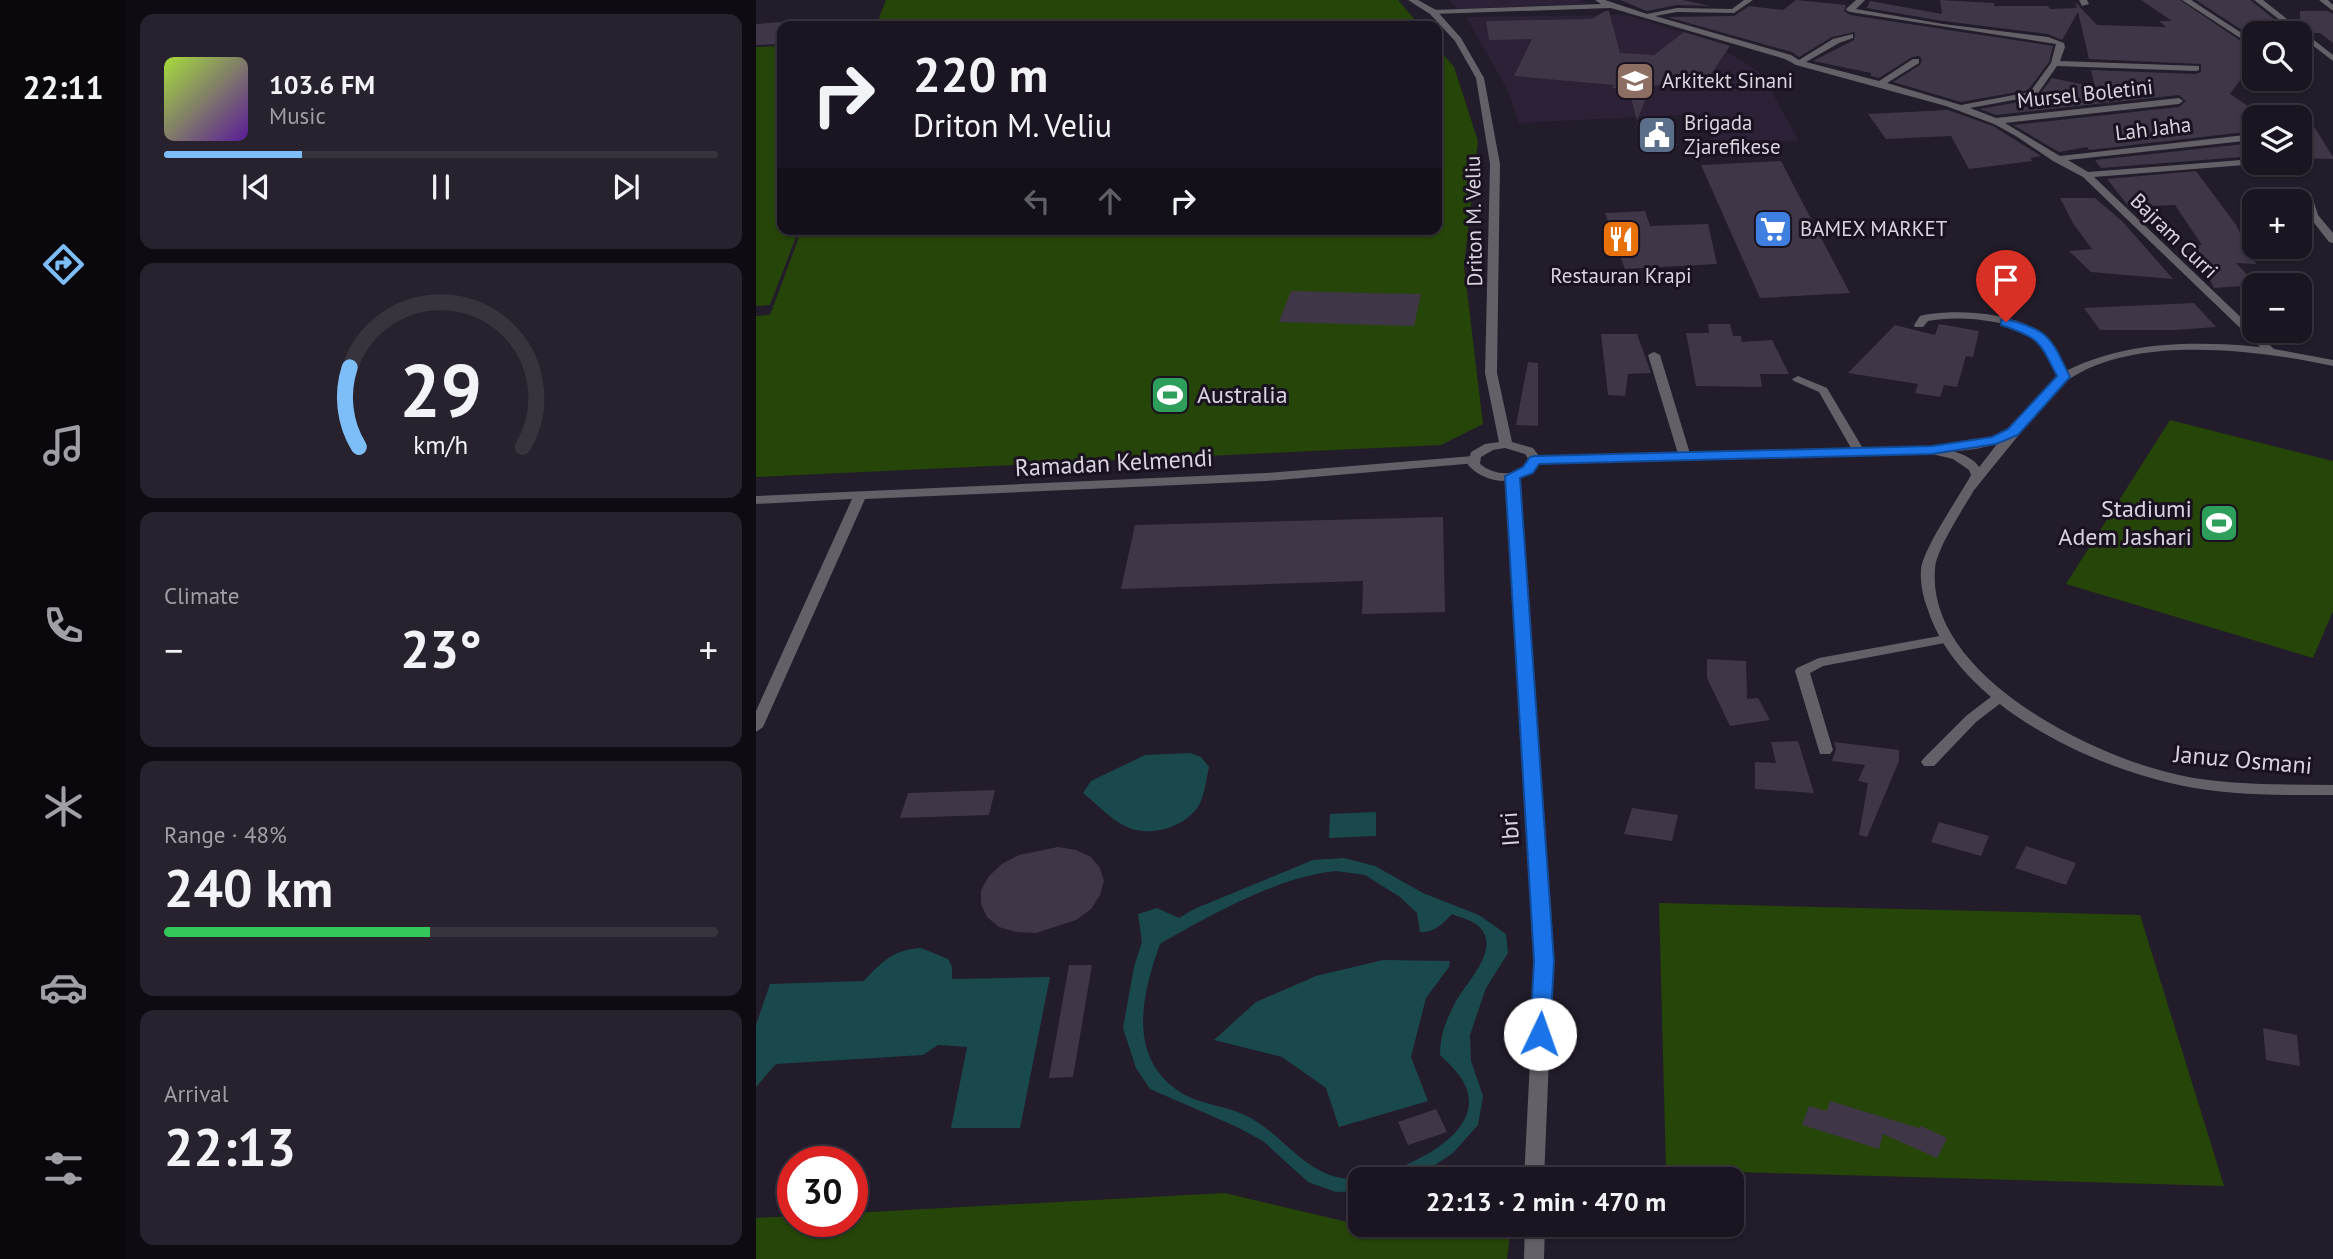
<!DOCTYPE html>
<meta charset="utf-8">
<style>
:root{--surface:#1a1520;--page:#27222d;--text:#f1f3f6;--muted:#9f9fa5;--line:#38343e;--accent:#7dbef9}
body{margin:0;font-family:"PT Sans",sans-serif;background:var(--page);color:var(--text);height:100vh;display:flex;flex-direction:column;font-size:26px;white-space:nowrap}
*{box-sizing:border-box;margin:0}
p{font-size:23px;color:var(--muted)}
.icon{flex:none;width:38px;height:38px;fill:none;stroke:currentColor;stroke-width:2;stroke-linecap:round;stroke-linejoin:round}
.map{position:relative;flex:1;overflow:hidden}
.drawer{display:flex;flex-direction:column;gap:14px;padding:14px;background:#0e0c12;width:630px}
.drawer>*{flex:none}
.top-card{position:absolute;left:21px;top:21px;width:665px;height:214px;border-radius:14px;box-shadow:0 2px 5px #0004,0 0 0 2px var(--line);background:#1a1520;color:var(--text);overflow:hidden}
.tools{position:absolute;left:1486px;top:21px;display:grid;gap:14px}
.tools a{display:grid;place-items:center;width:70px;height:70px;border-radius:14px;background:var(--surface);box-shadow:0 2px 5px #0004,0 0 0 2px var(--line);font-size:35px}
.speed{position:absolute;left:21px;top:1146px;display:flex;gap:14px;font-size:35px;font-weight:700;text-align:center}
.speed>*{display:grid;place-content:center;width:91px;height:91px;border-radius:50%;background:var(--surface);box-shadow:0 2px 5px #0004,0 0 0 2px var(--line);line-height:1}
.speed .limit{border:10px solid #d22;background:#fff;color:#111}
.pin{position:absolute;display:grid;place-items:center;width:60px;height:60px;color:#fff;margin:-72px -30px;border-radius:50% 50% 50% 0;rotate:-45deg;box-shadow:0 0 7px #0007}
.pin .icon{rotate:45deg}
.me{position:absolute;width:77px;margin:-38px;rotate:3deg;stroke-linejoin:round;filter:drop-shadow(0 0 5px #0008)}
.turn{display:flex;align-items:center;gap:24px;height:147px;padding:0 21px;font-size:32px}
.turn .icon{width:91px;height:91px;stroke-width:2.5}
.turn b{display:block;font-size:49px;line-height:60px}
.lanes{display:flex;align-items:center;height:66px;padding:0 21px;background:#0003;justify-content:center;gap:35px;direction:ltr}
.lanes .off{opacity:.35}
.big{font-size:52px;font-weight:700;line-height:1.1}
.drawer .widget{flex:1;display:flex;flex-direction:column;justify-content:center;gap:10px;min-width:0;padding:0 24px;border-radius:14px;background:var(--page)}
.drawer .dial{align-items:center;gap:0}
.dial svg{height:182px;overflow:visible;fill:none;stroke:var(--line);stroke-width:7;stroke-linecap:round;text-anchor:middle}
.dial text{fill:var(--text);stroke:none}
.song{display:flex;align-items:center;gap:21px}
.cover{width:84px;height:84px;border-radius:10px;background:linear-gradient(135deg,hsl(80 70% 55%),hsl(270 70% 35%))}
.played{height:7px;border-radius:4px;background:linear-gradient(90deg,var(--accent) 25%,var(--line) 25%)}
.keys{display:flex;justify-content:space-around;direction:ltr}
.heat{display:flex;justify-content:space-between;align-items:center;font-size:38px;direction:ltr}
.charge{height:10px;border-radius:5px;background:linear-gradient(90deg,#34c759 48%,var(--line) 0)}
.trip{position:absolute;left:592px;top:1167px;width:396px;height:70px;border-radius:14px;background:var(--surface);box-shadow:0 2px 5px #0004,0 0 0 2px var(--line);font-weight:700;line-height:70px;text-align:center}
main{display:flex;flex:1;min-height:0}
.dock{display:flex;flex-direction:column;width:126px;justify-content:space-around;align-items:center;background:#0a080d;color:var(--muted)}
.dock .icon{width:49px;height:49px}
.dock .current{color:var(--accent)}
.dock b{font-size:32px;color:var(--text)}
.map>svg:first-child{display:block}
.built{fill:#2c2136}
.green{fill:#264508}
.water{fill:#19494c;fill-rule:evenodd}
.building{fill:#3f3747}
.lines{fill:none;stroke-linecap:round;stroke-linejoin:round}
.minor{fill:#646068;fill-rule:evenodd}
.tertiary{fill:#646068;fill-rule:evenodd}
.route{fill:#1a73e8;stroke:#114b97;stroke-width:2}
.labels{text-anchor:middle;stroke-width:6;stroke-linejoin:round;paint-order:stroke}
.far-poi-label{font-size:21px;fill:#d8d3dd;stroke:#1a1220;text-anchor:start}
.far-street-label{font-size:21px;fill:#d8d3dd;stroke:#1a1220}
.poi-label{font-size:24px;fill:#d8d3dd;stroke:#1a1220;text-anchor:start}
.street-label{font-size:24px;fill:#d8d3dd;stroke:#1a1220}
</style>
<main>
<nav class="dock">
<b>22:11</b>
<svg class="icon current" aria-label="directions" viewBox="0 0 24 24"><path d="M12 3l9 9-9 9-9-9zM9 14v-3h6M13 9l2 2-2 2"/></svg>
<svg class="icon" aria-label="music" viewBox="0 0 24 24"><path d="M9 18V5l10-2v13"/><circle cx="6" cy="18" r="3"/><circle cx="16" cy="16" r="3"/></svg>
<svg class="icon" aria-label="phone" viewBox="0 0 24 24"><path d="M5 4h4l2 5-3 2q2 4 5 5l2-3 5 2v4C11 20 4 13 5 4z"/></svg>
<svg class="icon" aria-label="climate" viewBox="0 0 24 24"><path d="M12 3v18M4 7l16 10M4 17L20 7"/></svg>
<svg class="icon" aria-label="car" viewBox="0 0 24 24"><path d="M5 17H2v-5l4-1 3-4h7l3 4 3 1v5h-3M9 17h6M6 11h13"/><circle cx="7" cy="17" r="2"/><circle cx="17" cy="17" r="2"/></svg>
<svg class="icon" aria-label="filters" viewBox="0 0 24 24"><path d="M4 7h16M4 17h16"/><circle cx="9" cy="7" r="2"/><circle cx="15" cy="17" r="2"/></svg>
</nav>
<section class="drawer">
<div class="widget">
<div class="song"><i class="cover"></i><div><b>103.6 FM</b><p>Music</p></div></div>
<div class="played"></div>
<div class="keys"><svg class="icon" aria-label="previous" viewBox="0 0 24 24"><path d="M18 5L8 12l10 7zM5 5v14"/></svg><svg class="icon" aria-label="pause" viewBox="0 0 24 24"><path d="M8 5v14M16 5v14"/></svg><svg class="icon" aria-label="next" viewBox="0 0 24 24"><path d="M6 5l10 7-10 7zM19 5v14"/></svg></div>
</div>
<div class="widget dial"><svg viewBox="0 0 100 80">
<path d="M14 69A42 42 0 1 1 86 69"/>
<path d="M14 69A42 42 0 0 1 10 34" stroke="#7dbef9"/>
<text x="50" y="56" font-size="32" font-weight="700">29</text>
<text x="50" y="72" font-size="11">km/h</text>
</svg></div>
<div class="widget"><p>Climate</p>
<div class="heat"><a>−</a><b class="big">23°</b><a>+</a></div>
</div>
<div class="widget"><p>Range · 48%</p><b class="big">240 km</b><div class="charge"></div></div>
<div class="widget"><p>Arrival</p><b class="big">22:13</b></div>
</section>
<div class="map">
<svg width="1577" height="1259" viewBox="0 0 1577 1259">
<rect width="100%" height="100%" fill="#231c2a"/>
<g class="built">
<path d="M693 0H825L831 4 701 9Z"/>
<path d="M870 15 955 41 1006 74 1043 141 961 146 945 114 763 123 751 89 710 17Z"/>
</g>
<g class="green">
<path d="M130 0H642L664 26H120Z"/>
<path d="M26 46V229H43L14 305 0 306V47Z"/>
<path d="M681 47 698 67 722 141 708 266 727 424 685 445 0 477V316L14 315 46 229H681Z"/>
<path d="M1414 420 1577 461V611L1557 658 1310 584Z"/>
<path d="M903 903 1384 915 1468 1186 910 1170Z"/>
<path d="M469 1193 604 1225 754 1235 751 1259H0V1218L37 1216V1222H96V1213Z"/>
</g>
<g class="water">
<path d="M434 753 445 757 453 767C450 779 449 794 443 805 430 827 394 838 371 827 355 820 341 804 327 793L335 781 389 755Z"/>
<path d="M620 812V836L573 838 574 814Z"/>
<path d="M588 858 619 866 667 893 723 915 750 934 752 953 730 988 714 1035 715 1061 727 1096 722 1125 697 1153 667 1173 647 1179 604 1180V1191L580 1192 552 1182 507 1141 479 1126 394 1089 380 1068 367 1028 378 967 386 942 382 914 401 908 423 918 438 909 557 860ZM580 871 609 875 644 897 661 913 664 932C679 933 687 923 696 914 703 917 715 920 721 925 748 947 710 982 699 1003 690 1020 684 1036 684 1055 690 1061 697 1067 702 1074 735 1116 686 1149 652 1164 631 1173 604 1183 581 1177 545 1169 522 1130 489 1115 470 1106 448 1105 429 1095 370 1061 385 997 404 944 452 916 524 876 580 871Z"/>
<path d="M165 948 192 959 196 967V979L294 977 264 1128H195L211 1047 182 1045 167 1055 20 1064 0 1087V1025L14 984 108 981C125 962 139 949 165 948Z"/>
<path d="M627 960 694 961 693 967 670 998 655 1057 672 1101 583 1127 570 1088 526 1057 458 1040 500 1002 560 976Z"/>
</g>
<g class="building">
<path d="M864 0H927L954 6 921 5 891 11Z"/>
<path d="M1040 0 1090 5 1088 11 1094 15 1297 46 1293 62 1272 90 1205 102 1137 82 1164 65 1166 59 1163 56 1156 57 1123 78 1115 76V73L1057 61 1098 40 1099 32 1076 37 1043 57 1036 52 911 17 978 16 993 6 1027 10Z"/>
<path d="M1184 0 1238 3V6H1292L1294 9 1321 8 1319 2 1341 25 1410 27 1403 21H1416L1385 0H1424L1498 50V61L1474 94 1498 110V131L1333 150 1331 147 1303 152 1257 125 1423 107 1430 101 1423 95 1240 115 1224 109 1280 99 1296 78 1339 87 1335 70 1440 74 1445 72V64L1333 59 1322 12 1306 40 1292 34 1187 21 1111 8 1114 1 1186 14Z"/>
<path d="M1440 0H1494L1527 26 1521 33H1498V38Z"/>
<path d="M849 11H853L864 53 898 55 928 32 974 46 951 80 895 86 881 121 873 90 856 88 858 85 758 76 776 39 733 40 730 21 836 19Z"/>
<path d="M1544 11H1572L1577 14V43L1564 33H1554L1544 25Z"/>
<path d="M26 22V44L0 45V24Z"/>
<path d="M1544 104 1577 157V159L1544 158Z"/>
<path d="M1192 110 1237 126 1285 156 1274 158 1277 161 1213 169 1195 136 1130 139 1112 114Z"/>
<path d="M881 123H914L921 146 887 147Z"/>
<path d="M1498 143V156L1345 168 1339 160Z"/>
<path d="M1025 161 1041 192 1094 293 1004 298 945 165Z"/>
<path d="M1440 171 1480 225 1500 264 1480 263 1501 285 1458 288 1437 245H1446L1419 205 1373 207 1351 179Z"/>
<path d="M1304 198H1339L1367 222 1417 279 1335 272 1313 251 1336 249 1318 225Z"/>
<path d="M889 211 894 226 952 224 961 264 869 269 849 213Z"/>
<path d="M535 291 613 293 665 294 658 326 523 322Z"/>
<path d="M1438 303 1460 327 1420 330H1344L1328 308Z"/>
<path d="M952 324H974L977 336H985L986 342 1016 340 1033 374H1004L1006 387 940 386 930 333H953Z"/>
<path d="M1183 324 1223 331 1217 357 1210 356 1201 387 1188 385 1184 397 1159 393 1162 384 1092 373 1139 325 1179 335Z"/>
<path d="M845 334H881L895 373 872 374 869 396 852 395Z"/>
<path d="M772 362 782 363V426L760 425Z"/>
<path d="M687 517 689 612 606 614 607 581 365 589 379 525Z"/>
<path d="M951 659 990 661 991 699 1002 698 1014 720 974 726 951 678Z"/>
<path d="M1042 741 1058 793 999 789V762L1020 763 1015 742Z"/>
<path d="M1078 742 1143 750V761L1111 837 1103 835 1112 783 1102 781 1109 765 1076 761 1080 749Z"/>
<path d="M239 790 233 815 144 818 152 793Z"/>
<path d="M876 808 922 815 916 841 868 834Z"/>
<path d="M1183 822 1233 836 1225 856 1175 842Z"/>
<path d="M1270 846 1320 863 1310 885 1259 868Z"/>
<path d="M302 847 320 850 335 857 344 868 348 881 344 895 335 909 320 920 280 933 260 932 243 927 231 917 225 904V890L233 876 246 864 263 855Z"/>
<path d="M313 965H336L317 1077 293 1078Z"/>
<path d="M1507 1028 1541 1035 1544 1066 1510 1060Z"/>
<path d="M1074 1101 1163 1128 1165 1126 1191 1138 1181 1158 1127 1134 1123 1149 1046 1125 1053 1106 1071 1111Z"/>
<path d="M680 1109 691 1132 652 1145 642 1122Z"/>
</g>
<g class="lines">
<g class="minor">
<path d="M839 0H849L891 14 921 8 976 9 988 0H997L978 13 921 12 899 16 1035 55 1043 60 1077 39 1097 34V38L1083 43 1050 62 1123 81 1157 59H1163V63L1131 83 1205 105 1274 92 1295 63 1300 44 1094 12 1090 10 1091 8 1100 0H1109L1100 9 1187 24 1292 37 1308 43 1309 47 1304 61 1443 66V70L1440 71 1301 66 1280 96 1214 108 1240 118 1423 98 1427 101 1423 104 1249 123 1304 156 1498 134V140L1312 160 1332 172 1498 159V163L1501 164 1338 177 1518 349 1577 360V366C1503 350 1378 334 1312 380 1297 390 1287 405 1276 419 1257 442 1238 465 1219 489H1211L1209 486 1211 483 1241 444 1220 449 1176 454 1170 450 1172 447 1220 442 1247 433 1301 377C1297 366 1293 351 1284 342 1260 319 1202 315 1172 321L1167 327H1159L1158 325 1164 316C1198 308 1265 312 1292 338 1301 346 1306 360 1310 371 1370 341 1438 341 1504 347L1327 177 1297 161 1260 136 1238 124 1190 106 1040 65 1029 59 855 8 677 14 673 12 677 10 845 4Z"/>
<path d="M1323 0H1331L1333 4 1326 6Z"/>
<path d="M1426 0H1435L1498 41V47Z"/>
<path d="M1498 0H1507L1577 55V61Z"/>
<path d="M1563 0H1572L1577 5V11Z"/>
<path d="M1550 190 1555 193 1562 215 1577 233V243L1573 242 1552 215 1545 193Z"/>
<path d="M898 352 904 355 935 457 933 460H925L923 457 892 355Z"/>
<path d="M1042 376 1071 388 1109 452 1107 455H1099L1063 392 1038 381 1036 379Z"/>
<path d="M717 456 721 457 723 460 721 463 510 481 109 499 7 727 0 732V711L96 499 0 504V496L510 473Z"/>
<path d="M756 472 762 476 797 961 788 1180H768L779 961 750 476Z"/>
<path d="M1189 635 1196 639 1194 642 1067 666 1054 673 1077 750 1074 754H1064L1039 671 1041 668 1063 658Z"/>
<path d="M1245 691 1252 696 1250 699 1220 722 1178 766H1168L1165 762 1168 758 1210 716 1240 693Z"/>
<path d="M769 1225H789L788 1259H768Z"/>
</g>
<path class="tertiary" d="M652 0H662L680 10 705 38 728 78 744 164 741 373 756 442 777 448 783 456 1176 446C1195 451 1221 454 1227 475 1215 497 1180 547 1179 569 1170 675 1337 757 1423 775 1473 786 1526 784 1577 785V795C1526 795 1474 796 1423 785 1333 766 1202 704 1172 610 1167 597 1164 583 1165 569 1168 547 1203 497 1215 475L1213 470 1197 459 1176 454 783 464C768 488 729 485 712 465L715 452 729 444 743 442 729 373 734 164 720 78 699 41 674 14ZM749 448 769 454 773 460C762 478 739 476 724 464L725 457 737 450Z"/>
</g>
<path class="route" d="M1250 319C1295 331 1294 337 1314 377L1262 435 1240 444 1176 454 783 464 777 473 764 478 798 961 794 1034 791 1039 784 1042 777 1039 774 1034 778 961 749 476 767 467 774 457 779 456 1176 446 1236 437 1252 429 1301 376C1283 341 1284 338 1245 325V320Z"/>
<defs>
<g id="school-square" transform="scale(2.0125)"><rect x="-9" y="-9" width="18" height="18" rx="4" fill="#8d6e63" stroke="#1a1220"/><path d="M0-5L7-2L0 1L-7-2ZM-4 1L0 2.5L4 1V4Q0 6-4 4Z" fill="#fff"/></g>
<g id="civic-square" transform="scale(2.0125)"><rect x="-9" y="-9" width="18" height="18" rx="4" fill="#5c6f8a" stroke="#1a1220"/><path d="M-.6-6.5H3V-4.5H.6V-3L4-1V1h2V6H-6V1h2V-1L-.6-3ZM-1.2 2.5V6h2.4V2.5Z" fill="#fff"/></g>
<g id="supermarket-square" transform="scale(2.0125)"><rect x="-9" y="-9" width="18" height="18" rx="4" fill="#3f7fe0" stroke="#1a1220"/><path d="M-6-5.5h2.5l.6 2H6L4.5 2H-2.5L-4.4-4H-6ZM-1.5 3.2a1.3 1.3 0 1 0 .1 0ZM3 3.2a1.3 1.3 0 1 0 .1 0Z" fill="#fff"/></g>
<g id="restaurant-square" transform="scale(2.0125)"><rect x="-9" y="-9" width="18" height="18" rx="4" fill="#e8710a" stroke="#1a1220"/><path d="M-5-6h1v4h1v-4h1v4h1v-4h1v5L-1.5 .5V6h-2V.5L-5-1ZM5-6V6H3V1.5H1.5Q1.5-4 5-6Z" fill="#fff"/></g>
<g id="stadium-square" transform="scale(2.0125)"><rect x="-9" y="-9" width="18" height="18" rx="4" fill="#2e9e5b" stroke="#1a1220"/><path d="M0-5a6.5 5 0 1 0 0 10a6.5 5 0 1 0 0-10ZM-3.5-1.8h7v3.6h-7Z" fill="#fff"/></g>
</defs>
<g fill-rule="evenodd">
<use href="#school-square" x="879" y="81"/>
<use href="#civic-square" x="901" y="135"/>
<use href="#supermarket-square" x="1017" y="229"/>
<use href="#restaurant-square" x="865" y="239"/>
<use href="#stadium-square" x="414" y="395"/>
<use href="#stadium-square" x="1463" y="523"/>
</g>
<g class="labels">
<g class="far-poi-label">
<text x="906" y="88">Arkitekt Sinani</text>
<text x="928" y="130">Brigada<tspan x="928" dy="24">Zjarefikese</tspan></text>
<text x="1044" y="236">BAMEX MARKET</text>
<text x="865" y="283" text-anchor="middle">Restauran Krapi</text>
</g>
<g class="far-street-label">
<text transform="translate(1329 94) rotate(-6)" y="7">Mursel Boletini</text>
<text transform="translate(1397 129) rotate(-7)" y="7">Lah Jaha</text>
<text transform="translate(718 221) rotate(-91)" y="7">Driton M. Veliu</text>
<text transform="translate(1418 236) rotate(44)" y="7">Bajram Curri</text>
</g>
<g class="poi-label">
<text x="441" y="403">Australia</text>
<text x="1436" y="517" text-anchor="end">Stadiumi<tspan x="1436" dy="28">Adem Jashari</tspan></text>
</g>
<g class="street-label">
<text transform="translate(358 463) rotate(-3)" y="8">Ramadan Kelmendi</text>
<text transform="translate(1487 760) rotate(5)" y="8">Januz Osmani</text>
<text transform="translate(754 829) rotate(-94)" y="8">Ibri</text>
</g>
</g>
</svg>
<div class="tools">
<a><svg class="icon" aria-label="search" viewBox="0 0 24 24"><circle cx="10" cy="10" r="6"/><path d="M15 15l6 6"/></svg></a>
<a><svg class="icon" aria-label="layers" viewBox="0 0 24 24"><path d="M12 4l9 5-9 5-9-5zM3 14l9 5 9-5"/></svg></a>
<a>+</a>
<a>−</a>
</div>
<div class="speed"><div class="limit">30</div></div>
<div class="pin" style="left:1250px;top:322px;background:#d93025"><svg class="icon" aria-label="arrive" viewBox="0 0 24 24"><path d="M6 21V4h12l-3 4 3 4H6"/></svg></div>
<svg class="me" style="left:784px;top:1034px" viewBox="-20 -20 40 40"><circle r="19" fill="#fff"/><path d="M0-13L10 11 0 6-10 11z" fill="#1a73e8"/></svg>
<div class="trip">22:13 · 2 min · 470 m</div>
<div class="top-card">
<div class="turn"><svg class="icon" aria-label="right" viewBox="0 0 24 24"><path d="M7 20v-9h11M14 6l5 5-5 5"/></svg><div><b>220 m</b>Driton M. Veliu</div></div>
<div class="lanes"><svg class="icon off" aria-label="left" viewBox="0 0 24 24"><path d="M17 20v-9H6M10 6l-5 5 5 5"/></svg><svg class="icon off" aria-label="ahead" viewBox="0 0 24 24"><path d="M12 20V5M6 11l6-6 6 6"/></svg><svg class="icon" aria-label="right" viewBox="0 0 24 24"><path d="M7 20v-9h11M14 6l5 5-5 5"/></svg></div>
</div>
</div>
</main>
